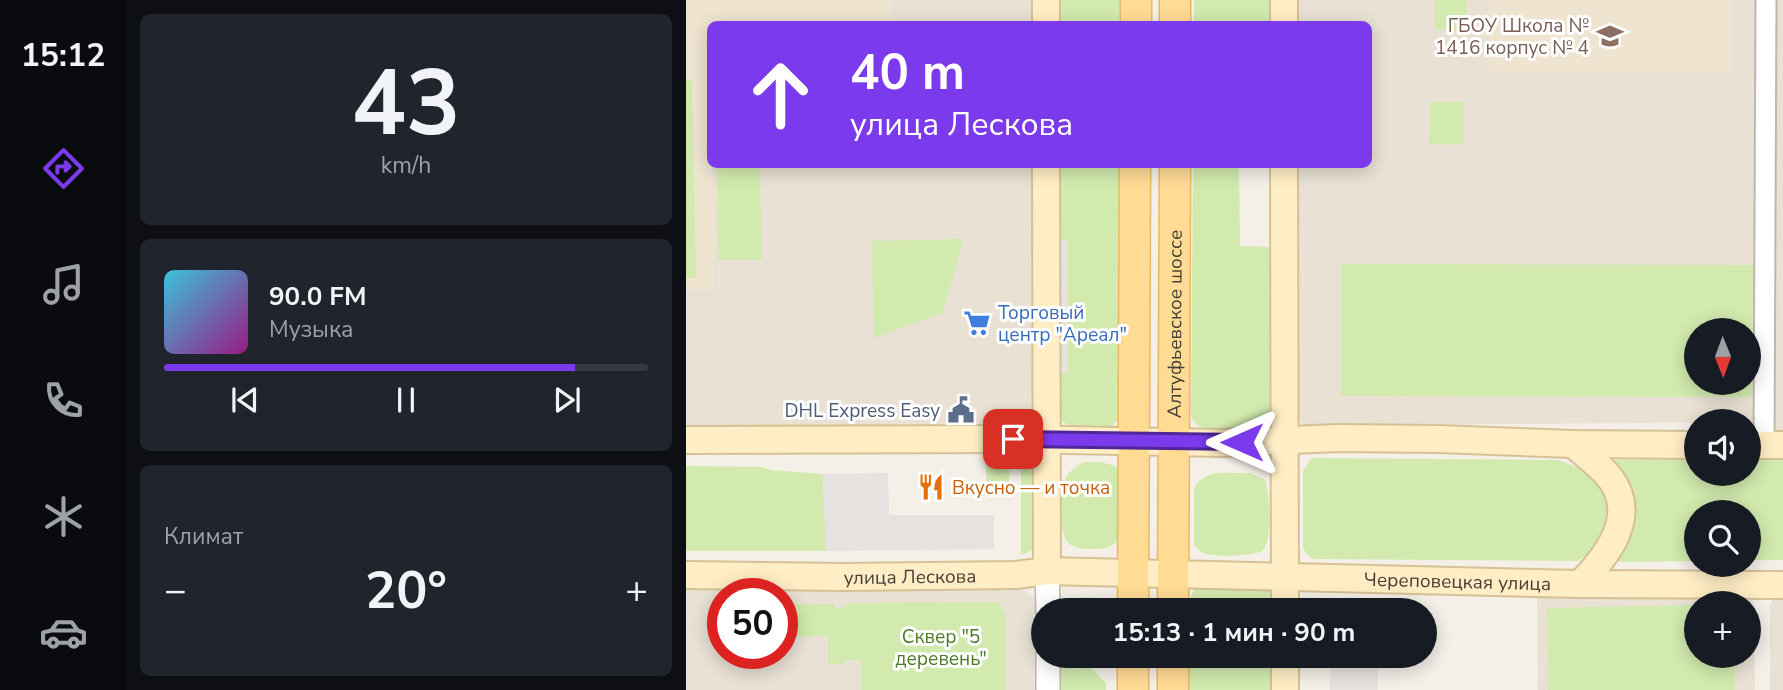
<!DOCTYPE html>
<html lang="ru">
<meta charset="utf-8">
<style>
:root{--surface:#171b24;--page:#20242c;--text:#f1f3f6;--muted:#9ea1a6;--line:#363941;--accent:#7c3aed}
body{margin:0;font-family:"Nunito Sans",sans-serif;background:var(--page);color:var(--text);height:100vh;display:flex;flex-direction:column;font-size:26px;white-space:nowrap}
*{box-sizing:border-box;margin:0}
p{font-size:23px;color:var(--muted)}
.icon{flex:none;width:38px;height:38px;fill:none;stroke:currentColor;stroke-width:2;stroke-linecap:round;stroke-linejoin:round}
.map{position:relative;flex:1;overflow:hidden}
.panel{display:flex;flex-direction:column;gap:14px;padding:14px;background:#0d0f14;width:560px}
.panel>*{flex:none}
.banner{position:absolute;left:21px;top:21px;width:665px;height:147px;border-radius:10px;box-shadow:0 4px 18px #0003;background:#7c3aed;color:#fff;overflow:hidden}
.needle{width:46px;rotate:179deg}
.controls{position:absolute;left:998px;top:318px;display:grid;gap:14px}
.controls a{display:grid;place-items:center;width:77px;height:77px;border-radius:50%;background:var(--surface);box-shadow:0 4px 18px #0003;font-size:35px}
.speed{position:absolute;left:21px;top:578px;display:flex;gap:14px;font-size:35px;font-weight:700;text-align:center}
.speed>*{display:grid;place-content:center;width:91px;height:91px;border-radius:50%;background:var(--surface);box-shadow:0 4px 18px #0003;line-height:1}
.speed .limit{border:10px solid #d22;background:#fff;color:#111}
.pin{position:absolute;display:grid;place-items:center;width:60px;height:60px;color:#fff;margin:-30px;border-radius:14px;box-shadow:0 4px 10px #0006}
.me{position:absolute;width:77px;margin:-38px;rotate:270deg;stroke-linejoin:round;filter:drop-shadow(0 0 5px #0008)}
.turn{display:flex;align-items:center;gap:24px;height:147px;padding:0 28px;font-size:32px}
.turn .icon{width:91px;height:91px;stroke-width:2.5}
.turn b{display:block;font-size:49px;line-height:60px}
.big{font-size:52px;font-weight:700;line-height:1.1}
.panel .tile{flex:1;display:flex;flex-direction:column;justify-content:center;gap:10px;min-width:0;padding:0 24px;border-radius:10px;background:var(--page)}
.panel .dial{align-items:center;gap:0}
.dial b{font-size:91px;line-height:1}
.song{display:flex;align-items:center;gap:21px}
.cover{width:84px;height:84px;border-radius:10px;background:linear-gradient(135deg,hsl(190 70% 55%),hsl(310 70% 35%))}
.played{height:7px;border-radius:4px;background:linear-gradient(90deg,var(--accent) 85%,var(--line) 85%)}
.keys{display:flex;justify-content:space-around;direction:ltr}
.heat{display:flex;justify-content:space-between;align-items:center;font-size:38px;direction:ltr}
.trip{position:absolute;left:345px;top:598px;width:406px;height:70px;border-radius:35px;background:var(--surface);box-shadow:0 4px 18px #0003;font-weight:700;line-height:70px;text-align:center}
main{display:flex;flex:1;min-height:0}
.dock{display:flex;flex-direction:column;width:126px;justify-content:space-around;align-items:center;background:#090b0e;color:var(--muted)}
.dock .icon{width:49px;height:49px}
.dock .active{color:var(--accent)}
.dock b{font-size:32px;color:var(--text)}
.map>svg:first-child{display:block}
.residential{fill:#e8e1d4;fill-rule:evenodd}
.education{fill:#eee4d0}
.green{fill:#d2eaae;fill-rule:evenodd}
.parking{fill:#e5e2df}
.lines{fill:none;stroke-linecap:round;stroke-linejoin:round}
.minor-casing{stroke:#c0b7a9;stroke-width:23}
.tertiary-casing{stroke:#c0b7a9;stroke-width:26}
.secondary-casing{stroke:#d6c195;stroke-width:30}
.primary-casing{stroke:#e8b961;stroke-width:33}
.minor{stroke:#fff;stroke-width:19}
.tertiary{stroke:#fff;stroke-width:23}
.secondary{stroke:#ffeec5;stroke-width:26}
.primary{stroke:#ffdb94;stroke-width:30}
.route-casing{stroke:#51269a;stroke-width:18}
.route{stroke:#7c3aed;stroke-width:12}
.labels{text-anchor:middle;stroke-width:6;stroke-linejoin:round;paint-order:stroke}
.education-label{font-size:19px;fill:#785e54;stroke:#fff;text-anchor:end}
.shop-label{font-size:19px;fill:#366cbe;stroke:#fff;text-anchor:start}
.street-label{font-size:19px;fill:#473f35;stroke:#fff}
.service-label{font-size:19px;fill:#4e5e75;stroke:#fff;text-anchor:end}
.food-label{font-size:19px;fill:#c56008;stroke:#fff;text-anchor:start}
.park-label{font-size:19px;fill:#4b7b26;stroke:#fff}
</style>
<main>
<nav class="dock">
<b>15:12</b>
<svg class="icon active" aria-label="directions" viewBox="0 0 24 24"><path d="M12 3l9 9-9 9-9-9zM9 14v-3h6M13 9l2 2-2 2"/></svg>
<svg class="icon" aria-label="music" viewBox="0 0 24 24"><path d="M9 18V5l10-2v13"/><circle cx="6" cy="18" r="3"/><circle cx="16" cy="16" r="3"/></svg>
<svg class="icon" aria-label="phone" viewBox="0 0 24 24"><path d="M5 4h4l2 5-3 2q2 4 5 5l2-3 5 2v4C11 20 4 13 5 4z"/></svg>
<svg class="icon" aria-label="climate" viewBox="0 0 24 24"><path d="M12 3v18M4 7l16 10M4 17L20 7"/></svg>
<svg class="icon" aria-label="car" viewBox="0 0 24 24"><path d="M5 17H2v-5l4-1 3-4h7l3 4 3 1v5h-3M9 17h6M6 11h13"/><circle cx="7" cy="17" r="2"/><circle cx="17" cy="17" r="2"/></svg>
</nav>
<section class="panel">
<div class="tile dial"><b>43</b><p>km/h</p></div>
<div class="tile">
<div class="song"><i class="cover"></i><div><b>90.0 FM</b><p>Музыка</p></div></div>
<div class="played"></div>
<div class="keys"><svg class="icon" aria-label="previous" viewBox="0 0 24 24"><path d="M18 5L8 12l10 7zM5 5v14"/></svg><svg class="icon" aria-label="pause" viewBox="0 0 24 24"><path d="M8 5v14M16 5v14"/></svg><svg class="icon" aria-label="next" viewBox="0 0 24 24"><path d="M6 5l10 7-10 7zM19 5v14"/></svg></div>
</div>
<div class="tile"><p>Климат</p>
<div class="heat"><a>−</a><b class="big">20°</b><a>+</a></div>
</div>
</section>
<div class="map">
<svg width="1097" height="690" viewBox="0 0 1097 690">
<rect width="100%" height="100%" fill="#f4efe7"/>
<g class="residential">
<path d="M0 0H349V24H24V164L349 165V415L330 435 0 430Z"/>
<path d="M612 0H1097V432L1062 431V422L705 425 682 432 626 431 612 420 607 409 610 165 682 164V24H612ZM1010 331H1062V383H1010Z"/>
<path d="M0 582H328L352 601 351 690H0ZM37 593H96V653H37Z"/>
<path d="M851 589 1064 594 1068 604 1069 690H852ZM1010 604H1062V656H1010Z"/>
<path d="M1097 593V690H1084V606L1087 599Z"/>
</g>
<g class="education">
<path d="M0 0H205V24H24V164L26 165 28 290H0Z"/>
<rect x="803" y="0" width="242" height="72"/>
</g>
<g class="green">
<rect x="373" y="0" width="65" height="24"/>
<rect x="508" y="0" width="82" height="24"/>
<rect x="749" y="0" width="31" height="30"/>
<path d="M0 80H6L10 278H0Z"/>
<path d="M744 102H778L777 145 743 144Z"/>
<path d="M31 165H74L76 260H32Z"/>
<path d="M373 165H437V415L421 430C401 430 382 433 371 414V373L382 372V241L373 240Z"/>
<path d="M507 165H589V167L553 168 554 246 589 247 587 421 575 431C553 431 516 440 505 416Z"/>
<path d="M277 239 257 313 188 338 186 241Z"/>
<path d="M655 264 1067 265 1066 397 655 396ZM1010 331H1062V383H1010Z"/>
<path d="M626 458 872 460 906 473 923 499 925 518 909 550 891 561 627 559 620 554 617 547V471Z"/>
<path d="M924 460H1010V474H1062V460H1097V560H1062V513H1010V561L924 562Z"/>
<path d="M323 461V495H300V465Z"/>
<path d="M335 462 344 466 346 472 347 545 346 550 335 555Z"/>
<path d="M398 462C413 462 424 461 435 471V537C426 548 419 549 405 549 375 550 376 533 376 508 376 497 375 486 381 476 386 469 391 466 398 462Z"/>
<path d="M0 466 75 467 86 470 137 474 140 551H0Z"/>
<path d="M565 473 579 480C584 493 587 542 576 551 569 556 530 557 521 554 515 553 511 549 508 544V489C518 467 545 474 565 473Z"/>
<path d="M513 586 586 589 589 611H504C504 600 504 592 513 586Z"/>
<path d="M396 597C409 597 417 598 423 611H373L381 602Z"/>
<path d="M313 602 320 616V690H175V660H159V664H142V636L96 637V604H148L149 608 161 607V603Z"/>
<path d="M1010 605V656H1048L1049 690H862L861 608Z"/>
<path d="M371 656H393L420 683V690H372Z"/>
<rect x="503" y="656" width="86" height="34"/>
</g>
<g class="parking">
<path d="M365 240H382V373H366Z"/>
<path d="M202 473 203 515H308V549L140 551 137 474Z"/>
<path d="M643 656H692V690H644Z"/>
</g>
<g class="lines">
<g class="minor-casing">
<path id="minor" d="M1078 445 1080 0"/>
</g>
<g class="tertiary-casing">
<g id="tertiary">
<path d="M361 571 362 611"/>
<path d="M362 656V690"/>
</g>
</g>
<g class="secondary-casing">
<g id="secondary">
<path d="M360 24V0"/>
<path d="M598 24V0"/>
<path d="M360 164 361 571"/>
<path d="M598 164 599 611"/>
<path d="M0 440 327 439 535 443 651 438 753 439 887 444 1010 445"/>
<path d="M887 444C899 455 914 465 924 478 953 516 921 556 894 584"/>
<path d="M1062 445H1097"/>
<path id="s1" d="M0 575 158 577 329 575 361 571 894 584 1097 585"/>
<path d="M599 656V690"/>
</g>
</g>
<g class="primary-casing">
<g id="primary">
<path d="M450 24V0"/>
<path d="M489 24V0"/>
<path d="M447 611 449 164"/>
<path id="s2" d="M487 611 489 164"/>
<path d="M447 690V656"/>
<path d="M487 690V656"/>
</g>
</g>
<use href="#minor" class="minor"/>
<use href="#tertiary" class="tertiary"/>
<use href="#secondary" class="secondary"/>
<use href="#primary" class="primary"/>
</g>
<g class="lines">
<g class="route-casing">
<path id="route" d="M327 439 556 442"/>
</g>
<use href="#route" class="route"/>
</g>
<defs>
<g id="school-bare" transform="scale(2.1)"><path d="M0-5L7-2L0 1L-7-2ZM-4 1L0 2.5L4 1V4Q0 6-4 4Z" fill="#8d6e63" stroke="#fff" stroke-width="2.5" paint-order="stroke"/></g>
<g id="supermarket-bare" transform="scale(2.1)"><path d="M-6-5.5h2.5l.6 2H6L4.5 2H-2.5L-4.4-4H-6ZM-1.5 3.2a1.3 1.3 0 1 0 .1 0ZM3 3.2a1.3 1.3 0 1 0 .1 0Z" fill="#3f7fe0" stroke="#fff" stroke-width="2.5" paint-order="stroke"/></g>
<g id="civic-bare" transform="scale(2.1)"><path d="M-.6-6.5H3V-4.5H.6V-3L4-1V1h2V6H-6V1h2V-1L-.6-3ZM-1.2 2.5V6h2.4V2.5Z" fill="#5c6f8a" stroke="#fff" stroke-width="2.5" paint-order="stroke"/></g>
<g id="restaurant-bare" transform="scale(2.1)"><path d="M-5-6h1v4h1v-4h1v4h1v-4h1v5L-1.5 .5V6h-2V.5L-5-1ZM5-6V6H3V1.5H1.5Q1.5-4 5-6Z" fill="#e8710a" stroke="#fff" stroke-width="2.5" paint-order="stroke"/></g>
</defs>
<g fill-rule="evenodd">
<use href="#school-bare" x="924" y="36"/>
<use href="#supermarket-bare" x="291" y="323"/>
<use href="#civic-bare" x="275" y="410"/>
<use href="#restaurant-bare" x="245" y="487"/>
</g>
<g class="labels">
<g class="education-label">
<text x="903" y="32">ГБОУ Школа №<tspan x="903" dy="22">1416 корпус № 4</tspan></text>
</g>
<g class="shop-label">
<text x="312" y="319">Торговый<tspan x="312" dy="22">центр "Ареал"</tspan></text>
</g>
<g class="street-label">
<text dy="7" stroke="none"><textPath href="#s2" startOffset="287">Алтуфьевское шоссе</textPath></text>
<text dy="7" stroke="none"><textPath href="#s1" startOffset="224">улица Лескова</textPath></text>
<text dy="7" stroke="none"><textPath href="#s1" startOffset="772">Череповецкая улица</textPath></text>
</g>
<g class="service-label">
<text x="254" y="417">DHL Express Easy</text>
</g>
<g class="food-label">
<text x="266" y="494">Вкусно — и точка</text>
</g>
<g class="park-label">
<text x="255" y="643">Сквер "5<tspan x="255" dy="22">деревень"</tspan></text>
</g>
</g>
</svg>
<div class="controls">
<a><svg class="needle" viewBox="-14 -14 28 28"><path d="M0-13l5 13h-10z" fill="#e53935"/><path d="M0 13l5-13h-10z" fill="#9ea1a6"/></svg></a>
<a><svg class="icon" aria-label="sound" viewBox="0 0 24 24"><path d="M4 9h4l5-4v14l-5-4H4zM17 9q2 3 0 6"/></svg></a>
<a><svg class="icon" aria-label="search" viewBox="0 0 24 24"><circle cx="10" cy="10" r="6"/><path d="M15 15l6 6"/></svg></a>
<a>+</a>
</div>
<div class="speed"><div class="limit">50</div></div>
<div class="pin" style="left:327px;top:439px;background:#d93025"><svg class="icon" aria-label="arrive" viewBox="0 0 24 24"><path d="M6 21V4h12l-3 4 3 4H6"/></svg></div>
<svg class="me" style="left:556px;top:442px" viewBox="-20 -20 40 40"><path d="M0-17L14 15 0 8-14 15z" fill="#7c3aed" stroke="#fff" stroke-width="4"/></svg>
<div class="trip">15:13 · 1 мин · 90 m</div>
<div class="banner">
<div class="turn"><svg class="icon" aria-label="ahead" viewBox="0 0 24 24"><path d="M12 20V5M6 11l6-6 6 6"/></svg><div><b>40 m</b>улица Лескова</div></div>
</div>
</div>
</main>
